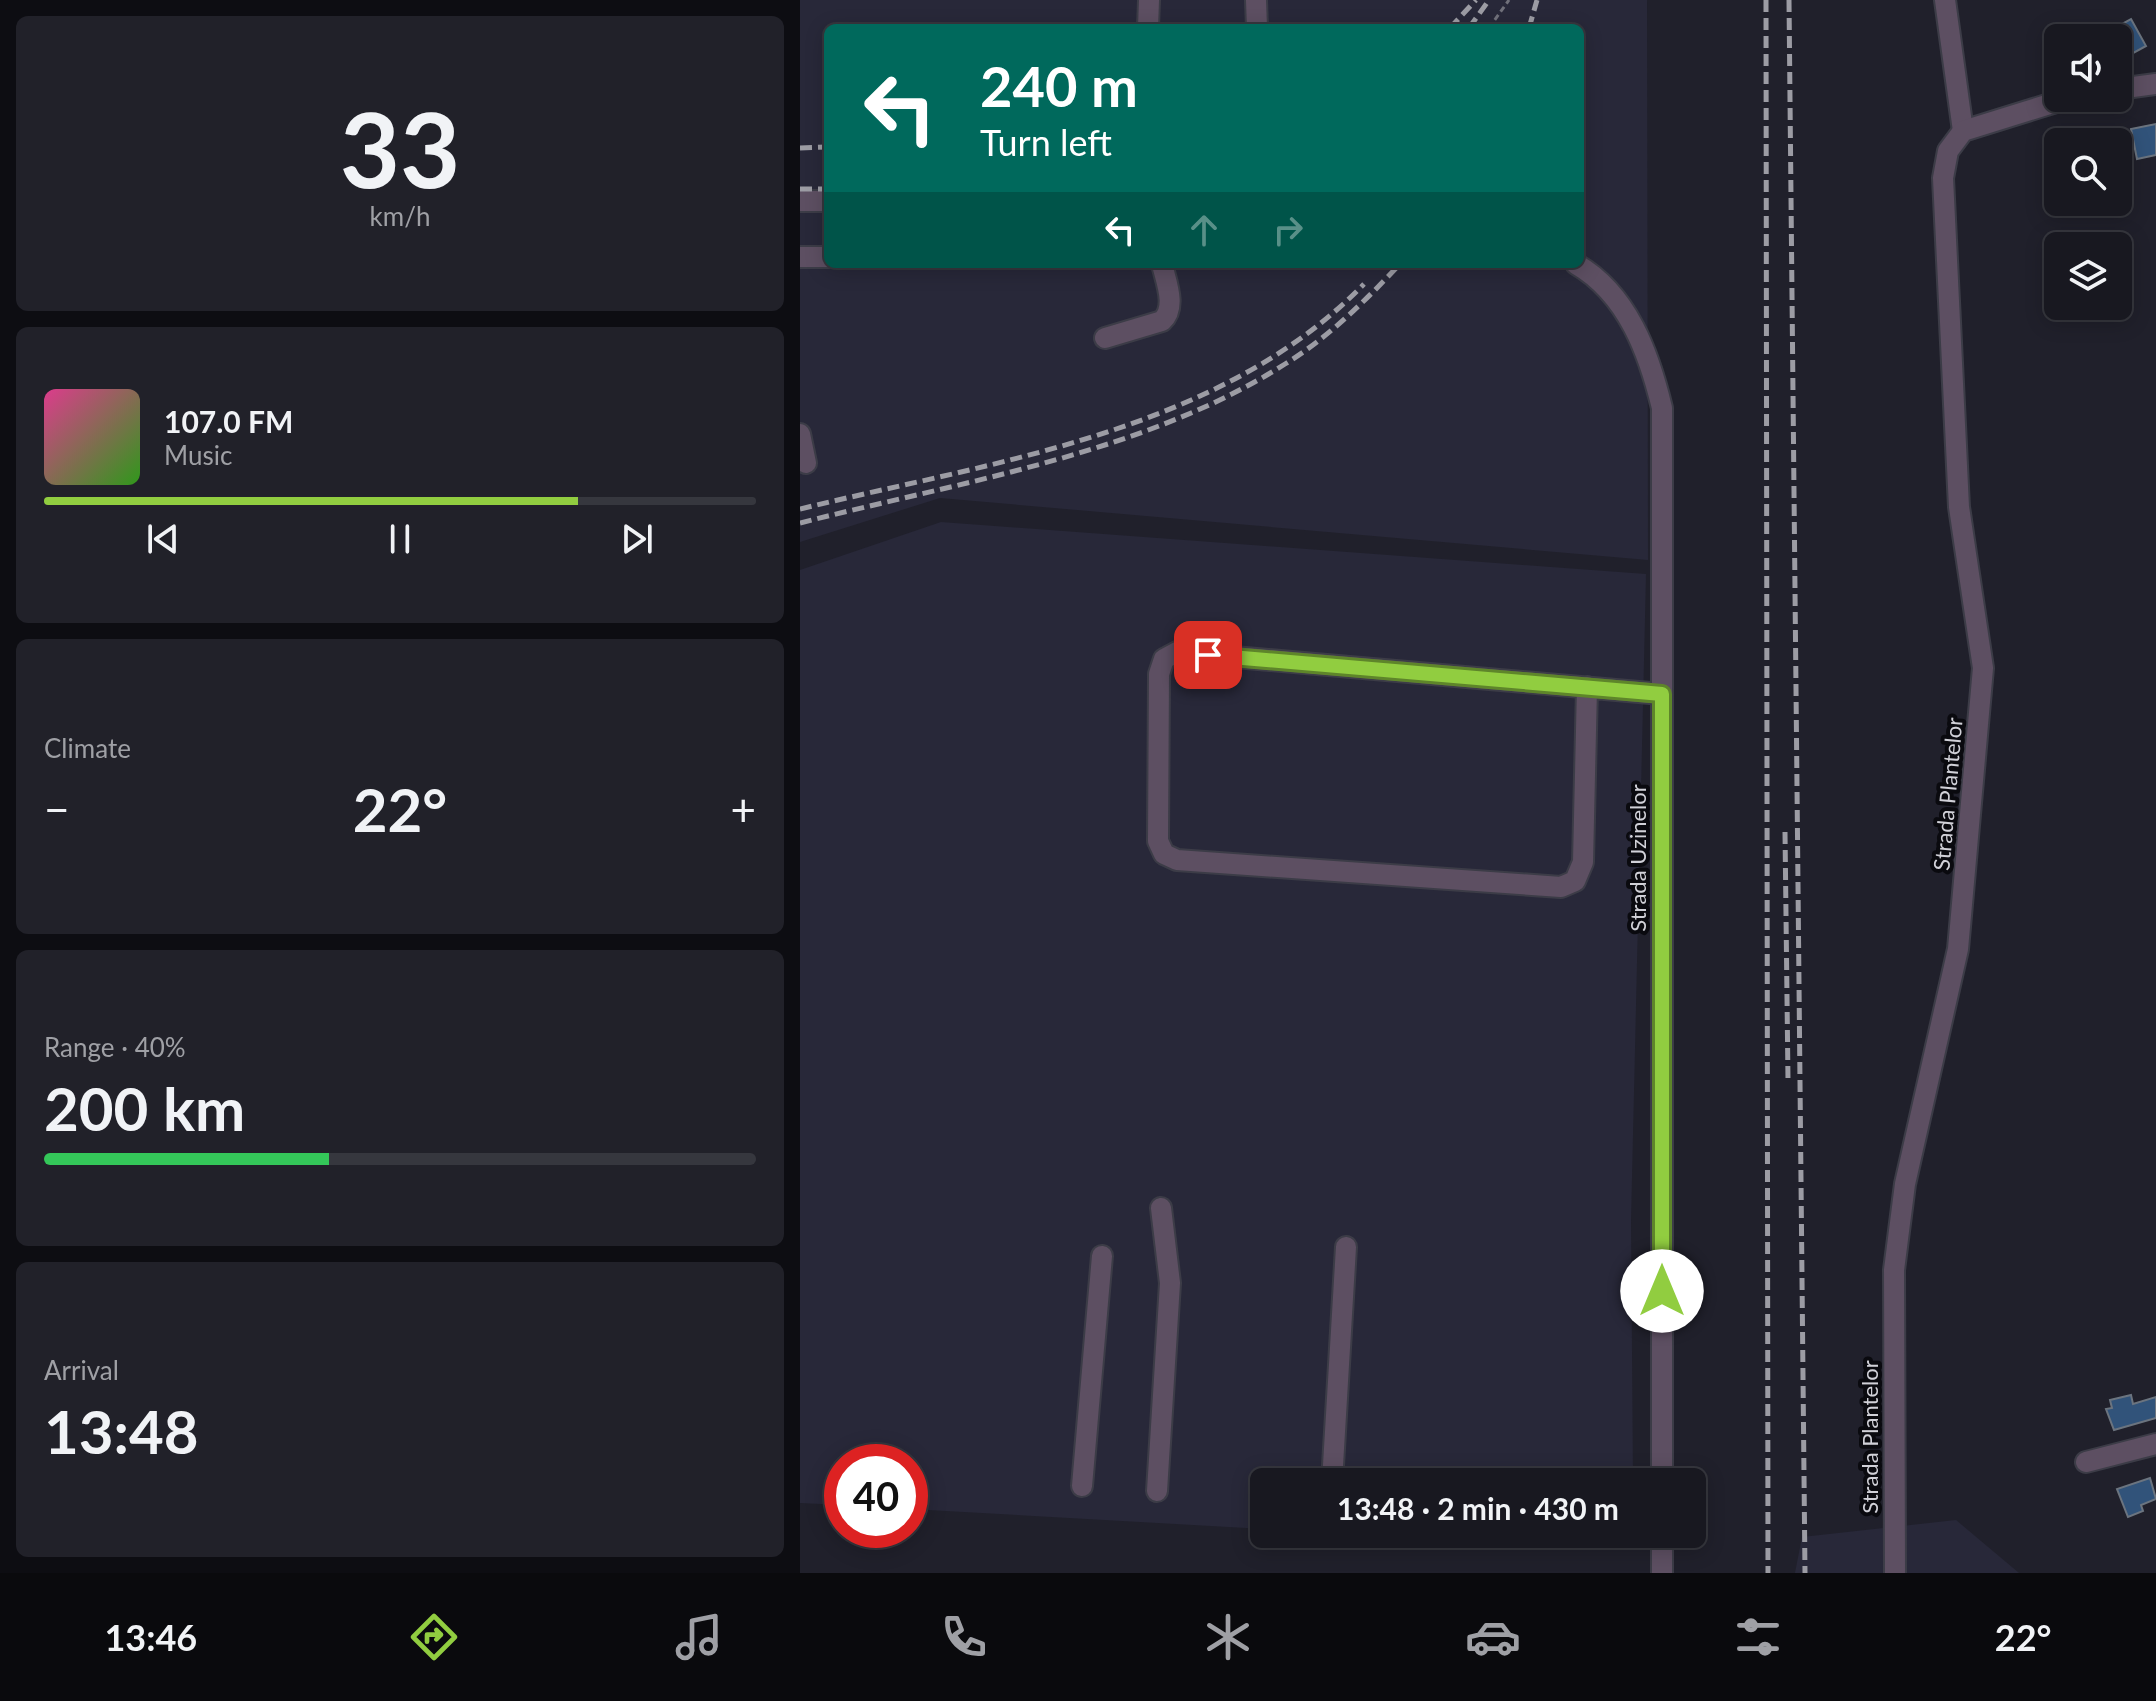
<!DOCTYPE html>
<meta charset="utf-8">
<style>
:root{--surface:#181820;--page:#212129;--text:#f1f3f6;--muted:#9fa0a5;--line:#36373e;--accent:#91cd40}
body{margin:0;font-family:Lato,sans-serif;background:var(--page);color:var(--text);height:100vh;display:flex;flex-direction:column;font-size:30px;white-space:nowrap}
*{box-sizing:border-box;margin:0}
p{font-size:26px;color:var(--muted)}
.icon{flex:none;width:44px;height:44px;fill:none;stroke:currentColor;stroke-width:2;stroke-linecap:round;stroke-linejoin:round}
.map{position:relative;flex:1;overflow:hidden}
.side{display:flex;flex-direction:column;gap:16px;padding:16px;background:#0d0d12;width:800px}
.side>*{flex:none}
.hud{position:absolute;left:24px;top:24px;width:760px;height:244px;border-radius:12px;box-shadow:0 4px 20px #0003,0 0 0 2px var(--line);background:#00695c;color:#fff;overflow:hidden}
.buttons{position:absolute;left:1244px;top:24px;display:grid;gap:16px}
.buttons a{display:grid;place-items:center;width:88px;height:88px;border-radius:12px;background:var(--surface);box-shadow:0 4px 20px #0003,0 0 0 2px var(--line);font-size:40px}
.speed{position:absolute;left:24px;top:1444px;display:flex;gap:16px;font-size:40px;font-weight:700;text-align:center}
.speed>*{display:grid;place-content:center;width:104px;height:104px;border-radius:50%;background:var(--surface);box-shadow:0 4px 20px #0003,0 0 0 2px var(--line);line-height:1}
.speed .limit{border:12px solid #d22;background:#fff;color:#111}
.pin{position:absolute;display:grid;place-items:center;width:68px;height:68px;color:#fff;margin:-34px;border-radius:16px;box-shadow:0 4px 12px #0006}
.me{position:absolute;width:88px;margin:-44px;rotate:0deg;stroke-linejoin:round;filter:drop-shadow(0 0 6px #0008)}
.turn{display:flex;align-items:center;gap:28px;height:168px;padding:0 24px;font-size:36px}
.turn .icon{width:104px;height:104px;stroke-width:2.5}
.turn b{display:block;font-size:56px;line-height:68px}
.lanes{display:flex;align-items:center;height:76px;padding:0 24px;background:#0003;justify-content:center;gap:40px;direction:ltr}
.lanes .off{opacity:.35}
.big{font-size:60px;font-weight:700;line-height:1.1}
.side .tile{flex:1;display:flex;flex-direction:column;justify-content:center;gap:12px;min-width:0;padding:0 28px;border-radius:12px;background:var(--page)}
.side .dial{align-items:center;gap:0}
.dial b{font-size:104px;line-height:1}
.song{display:flex;align-items:center;gap:24px}
.cover{width:96px;height:96px;border-radius:12px;background:linear-gradient(135deg,hsl(330 70% 55%),hsl(110 70% 35%))}
.played{height:8px;border-radius:4px;background:linear-gradient(90deg,var(--accent) 75%,var(--line) 75%)}
.keys{display:flex;justify-content:space-around;direction:ltr}
.heat{display:flex;justify-content:space-between;align-items:center;font-size:44px;direction:ltr}
.charge{height:12px;border-radius:6px;background:linear-gradient(90deg,#34c759 40%,var(--line) 0)}
.trip{position:absolute;left:450px;top:1468px;width:456px;height:80px;border-radius:12px;background:var(--surface);box-shadow:0 4px 20px #0003,0 0 0 2px var(--line);font-weight:700;line-height:80px;text-align:center}
.dock{display:flex;height:128px;justify-content:space-around;align-items:center;background:#0a0a0d;color:var(--muted)}
.dock .icon{width:56px;height:56px}
.dock .active{color:var(--accent)}
.dock b{font-size:36px;color:var(--text)}
main{display:flex;flex:1;min-height:0}
.map>svg:first-child{display:block}
.built{fill:#282839;fill-rule:evenodd}
.building{fill:#31537a;stroke:#6b747f;stroke-width:2}
.lines{fill:none;stroke-linecap:round;stroke-linejoin:round}
.minor-casing{stroke:#3c3c47;stroke-width:24}
.path{stroke:#71717b;stroke-width:3;stroke-dasharray:6 4;stroke-linecap:butt}
.minor{stroke:#5d4f62;stroke-width:20}
.rail{stroke:#9c9ca4;stroke-width:5;stroke-dasharray:12 6;stroke-linecap:butt}
.route-casing{stroke:#5e852a;stroke-width:20}
.route{stroke:#91cd40;stroke-width:14}
.labels{text-anchor:middle;stroke-width:8;stroke-linejoin:round;paint-order:stroke}
.street-label{font-size:22px;fill:#d1d1d8;stroke:#0a0a0f}
</style>
<main>
<section class="side">
<div class="tile dial"><b>33</b><p>km/h</p></div>
<div class="tile">
<div class="song"><i class="cover"></i><div><b>107.0 FM</b><p>Music</p></div></div>
<div class="played"></div>
<div class="keys"><svg class="icon" aria-label="previous" viewBox="0 0 24 24"><path d="M18 5L8 12l10 7zM5 5v14"/></svg><svg class="icon" aria-label="pause" viewBox="0 0 24 24"><path d="M8 5v14M16 5v14"/></svg><svg class="icon" aria-label="next" viewBox="0 0 24 24"><path d="M6 5l10 7-10 7zM19 5v14"/></svg></div>
</div>
<div class="tile"><p>Climate</p>
<div class="heat"><a>−</a><b class="big">22°</b><a>+</a></div>
</div>
<div class="tile"><p>Range · 40%</p><b class="big">200 km</b><div class="charge"></div></div>
<div class="tile"><p>Arrival</p><b class="big">13:48</b></div>
</section>
<div class="map">
<svg width="1356" height="1573" viewBox="0 0 1356 1573">
<rect width="100%" height="100%" fill="#20202b"/>
<g class="built">
<path d="M0 0H847L848 560 140 498 0 542ZM28 28H780V264H28Z"/>
<path d="M141 522 846 574 831 1221 833 1482H464V1529L110 1509V1462H42V1505L0 1503V570Z"/>
<path d="M1156 1520 1219 1573H995L1002 1537Z"/>
<path d="M553 1534H833V1550Z"/>
</g>
<g class="building">
<path d="M1331 19 1346 46 1326 57 1311 30Z"/>
<path d="M1356 124V155L1337 159 1331 129Z"/>
<path d="M1331 1395 1333 1404 1356 1397V1418L1314 1430 1306 1409 1312 1408 1310 1400Z"/>
<path d="M1350 1478 1356 1499 1341 1505 1343 1511 1328 1517 1317 1489Z"/>
</g>
<g class="lines">
<g class="minor-casing">
<g id="minor">
<path d="M456 0 457 28"/>
<path d="M1145 0 1163 131"/>
<path d="M348 28 349 0"/>
<path d="M1318 89 1356 84"/>
<path d="M0 201H28"/>
<path d="M0 257H28"/>
<path d="M776 264C828 294 849 354 862 408V1482"/>
<path d="M305 338 362 321C377 307 366 282 362 264"/>
<path d="M0 434 6 463"/>
<path d="M787 687 783 862 775 881 761 887 377 860 364 854 358 841 359 674 364 659 377 652 862 694"/>
<path d="M1286 1462 1356 1444"/>
<path d="M532 1482 546 1247"/>
<path d="M282 1486 302 1256"/>
<path d="M357 1491 370 1283 361 1208"/>
<path d="M862 1534V1573"/>
<path d="M1095 1573 1094 1270 1105 1184 1158 949 1183 668 1159 507 1143 178 1148 151 1163 131 1269 98"/>
</g>
</g>
<path class="path" d="M689 28 709 0"/>
<use href="#minor" class="minor"/>
<g class="rail">
<path d="M966 0 968 1573"/>
<path d="M989 0 1005 1573"/>
<path d="M650 28 676 0"/>
<path d="M669 28 689 0"/>
<path d="M729 28 737 0"/>
<path d="M0 148 28 147"/>
<path d="M0 189H28"/>
<path d="M0 509C192 462 420 432 564 284"/>
<path d="M0 523C160 482 345 453 485 364 529 337 565 301 600 264"/>
<path d="M985 832 988 1080"/>
</g>
</g>
<g class="lines">
<g class="route-casing">
<path id="route" d="M408 655 862 694V1291"/>
</g>
<use href="#route" class="route"/>
</g>
<g class="labels">
<g class="street-label">
<text transform="translate(1148 794) rotate(-85)" y="8">Strada Plantelor</text>
<text transform="translate(838 858) rotate(-90)" y="8">Strada Uzinelor</text>
<text transform="translate(1070 1437) rotate(-90)" y="8">Strada Plantelor</text>
</g>
</g>
</svg>
<div class="buttons">
<a><svg class="icon" aria-label="sound" viewBox="0 0 24 24"><path d="M4 9h4l5-4v14l-5-4H4zM17 9q2 3 0 6"/></svg></a>
<a><svg class="icon" aria-label="search" viewBox="0 0 24 24"><circle cx="10" cy="10" r="6"/><path d="M15 15l6 6"/></svg></a>
<a><svg class="icon" aria-label="layers" viewBox="0 0 24 24"><path d="M12 4l9 5-9 5-9-5zM3 14l9 5 9-5"/></svg></a>
</div>
<div class="speed"><div class="limit">40</div></div>
<div class="pin" style="left:408px;top:655px;background:#d93025"><svg class="icon" aria-label="arrive" viewBox="0 0 24 24"><path d="M6 21V4h12l-3 4 3 4H6"/></svg></div>
<svg class="me" style="left:862px;top:1291px" viewBox="-20 -20 40 40"><circle r="19" fill="#fff"/><path d="M0-13L10 11 0 6-10 11z" fill="#91cd40"/></svg>
<div class="trip">13:48 · 2 min · 430 m</div>
<div class="hud">
<div class="turn"><svg class="icon" aria-label="left" viewBox="0 0 24 24"><path d="M17 20v-9H6M10 6l-5 5 5 5"/></svg><div><b>240 m</b>Turn left</div></div>
<div class="lanes"><svg class="icon" aria-label="left" viewBox="0 0 24 24"><path d="M17 20v-9H6M10 6l-5 5 5 5"/></svg><svg class="icon off" aria-label="ahead" viewBox="0 0 24 24"><path d="M12 20V5M6 11l6-6 6 6"/></svg><svg class="icon off" aria-label="right" viewBox="0 0 24 24"><path d="M7 20v-9h11M14 6l5 5-5 5"/></svg></div>
</div>
</div>
</main>
<nav class="dock">
<b>13:46</b>
<svg class="icon active" aria-label="directions" viewBox="0 0 24 24"><path d="M12 3l9 9-9 9-9-9zM9 14v-3h6M13 9l2 2-2 2"/></svg>
<svg class="icon" aria-label="music" viewBox="0 0 24 24"><path d="M9 18V5l10-2v13"/><circle cx="6" cy="18" r="3"/><circle cx="16" cy="16" r="3"/></svg>
<svg class="icon" aria-label="phone" viewBox="0 0 24 24"><path d="M5 4h4l2 5-3 2q2 4 5 5l2-3 5 2v4C11 20 4 13 5 4z"/></svg>
<svg class="icon" aria-label="climate" viewBox="0 0 24 24"><path d="M12 3v18M4 7l16 10M4 17L20 7"/></svg>
<svg class="icon" aria-label="car" viewBox="0 0 24 24"><path d="M5 17H2v-5l4-1 3-4h7l3 4 3 1v5h-3M9 17h6M6 11h13"/><circle cx="7" cy="17" r="2"/><circle cx="17" cy="17" r="2"/></svg>
<svg class="icon" aria-label="filters" viewBox="0 0 24 24"><path d="M4 7h16M4 17h16"/><circle cx="9" cy="7" r="2"/><circle cx="15" cy="17" r="2"/></svg>
<b>22°</b>
</nav>
